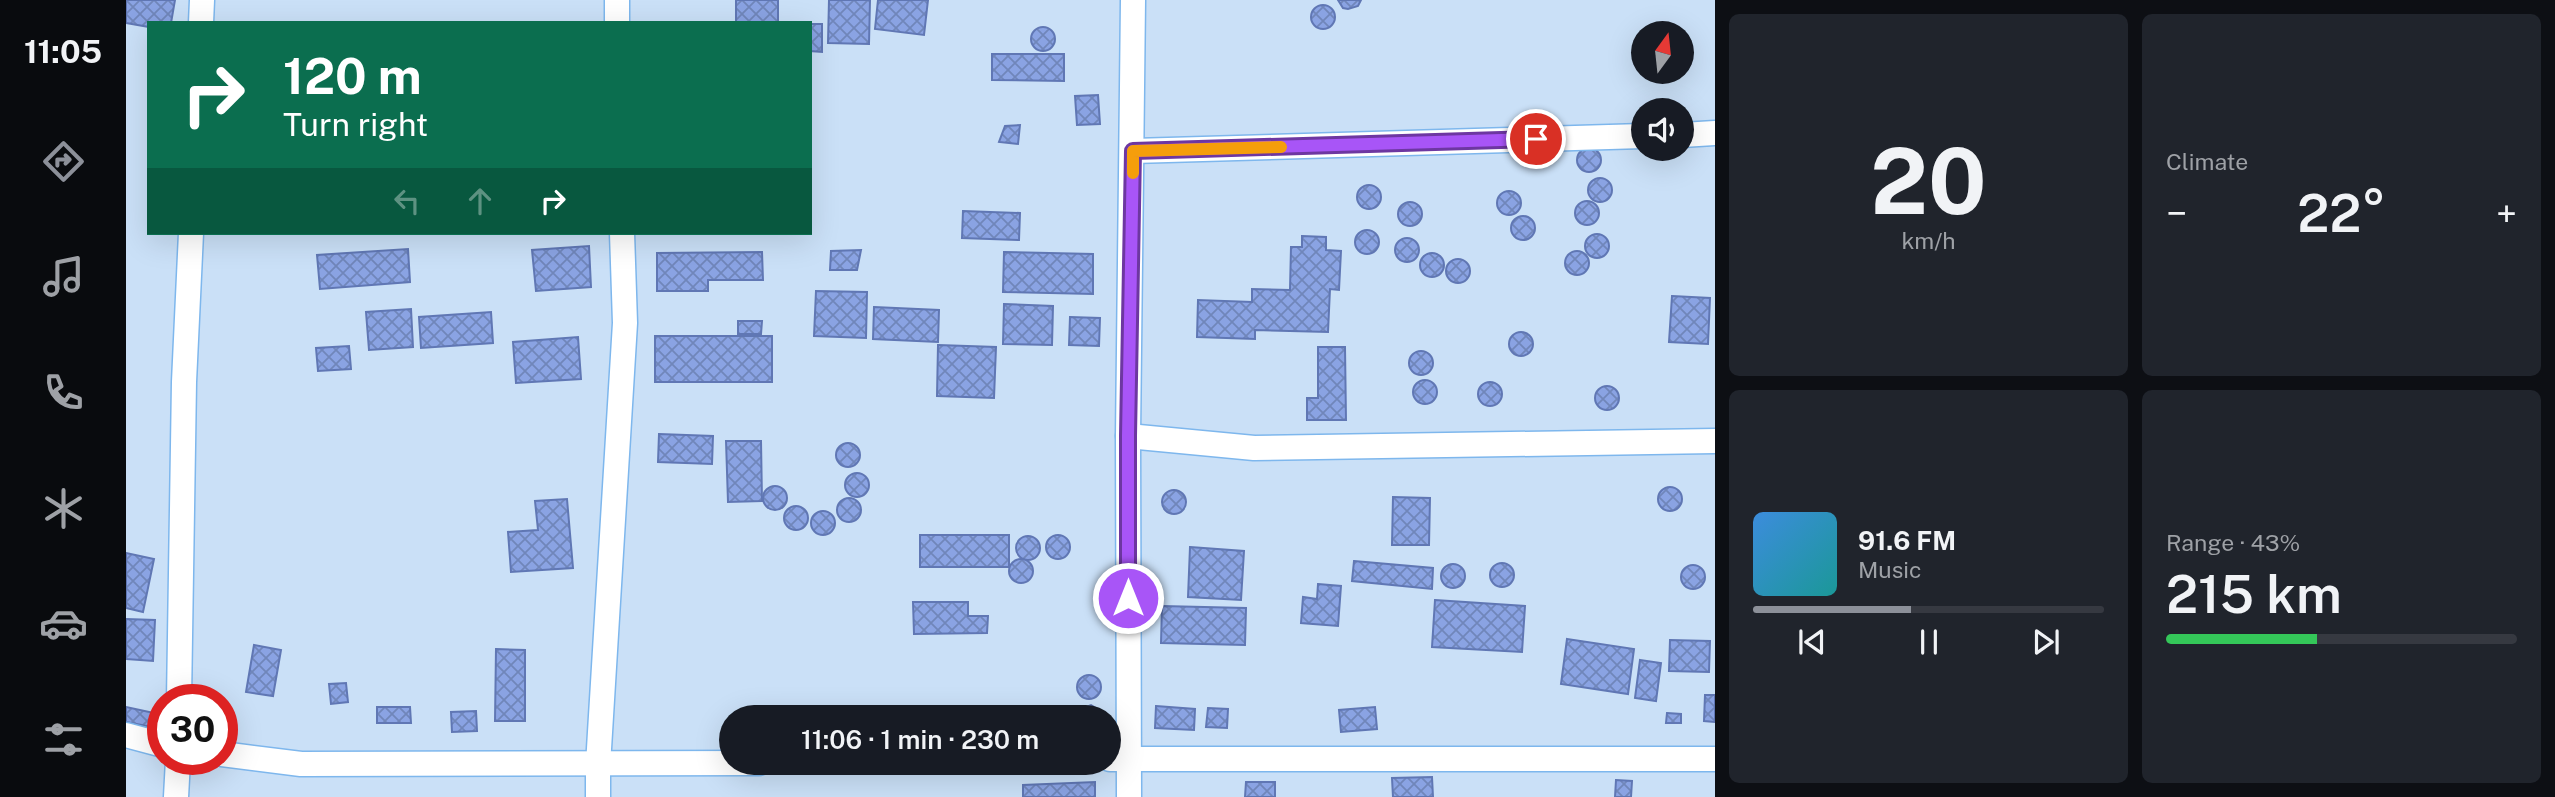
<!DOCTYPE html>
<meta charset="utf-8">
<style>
:root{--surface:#171b24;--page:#20242c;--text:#f1f3f6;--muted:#9ea1a6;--line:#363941;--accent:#8c9099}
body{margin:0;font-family:"Public Sans",sans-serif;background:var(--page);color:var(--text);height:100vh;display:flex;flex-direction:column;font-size:26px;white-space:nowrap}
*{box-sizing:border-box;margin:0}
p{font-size:23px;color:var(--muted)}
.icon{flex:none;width:38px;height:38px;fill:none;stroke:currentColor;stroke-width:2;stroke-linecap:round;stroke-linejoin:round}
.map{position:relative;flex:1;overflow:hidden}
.drawer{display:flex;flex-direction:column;gap:14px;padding:14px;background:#0d0f14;width:840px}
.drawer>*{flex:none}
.guide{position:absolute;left:21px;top:21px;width:665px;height:214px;border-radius:0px;box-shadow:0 7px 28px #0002;background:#0b6e4f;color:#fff;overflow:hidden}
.needle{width:46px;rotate:15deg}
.buttons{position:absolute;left:1505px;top:21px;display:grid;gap:14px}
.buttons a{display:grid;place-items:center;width:63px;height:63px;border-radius:50%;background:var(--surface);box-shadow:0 7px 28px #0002;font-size:35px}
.speed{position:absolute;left:21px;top:684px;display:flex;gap:14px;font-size:35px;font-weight:700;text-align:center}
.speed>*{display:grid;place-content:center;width:91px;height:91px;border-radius:50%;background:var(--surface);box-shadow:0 7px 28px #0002;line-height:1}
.speed .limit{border:10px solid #d22;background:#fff;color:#111}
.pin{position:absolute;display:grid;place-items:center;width:60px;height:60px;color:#fff;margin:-30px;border:4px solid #fff;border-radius:50%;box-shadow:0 2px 7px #0007}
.me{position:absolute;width:77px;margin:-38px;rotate:0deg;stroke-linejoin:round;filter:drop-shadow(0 0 5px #0008)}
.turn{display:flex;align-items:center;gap:24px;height:147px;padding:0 21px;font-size:32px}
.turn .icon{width:91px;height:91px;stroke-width:2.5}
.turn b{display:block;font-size:49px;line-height:60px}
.lanes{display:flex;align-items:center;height:66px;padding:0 21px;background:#0003;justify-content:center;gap:35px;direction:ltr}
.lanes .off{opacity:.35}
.big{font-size:52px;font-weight:600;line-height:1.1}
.drawer .tile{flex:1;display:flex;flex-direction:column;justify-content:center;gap:10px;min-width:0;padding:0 24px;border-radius:10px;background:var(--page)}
.drawer .dial{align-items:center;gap:0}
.dial b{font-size:91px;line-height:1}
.song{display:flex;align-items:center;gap:21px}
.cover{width:84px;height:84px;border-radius:10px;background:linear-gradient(135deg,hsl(210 70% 55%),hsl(180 70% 35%))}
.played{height:7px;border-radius:4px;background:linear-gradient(90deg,var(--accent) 45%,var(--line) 45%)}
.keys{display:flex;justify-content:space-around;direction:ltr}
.heat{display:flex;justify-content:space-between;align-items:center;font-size:38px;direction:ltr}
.charge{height:10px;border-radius:5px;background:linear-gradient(90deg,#34c759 43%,var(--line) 0)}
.drawer .tiles{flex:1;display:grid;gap:14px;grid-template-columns:repeat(2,1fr)}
.trip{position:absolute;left:593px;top:705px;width:402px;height:70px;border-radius:35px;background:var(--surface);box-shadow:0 7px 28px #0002;font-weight:600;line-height:70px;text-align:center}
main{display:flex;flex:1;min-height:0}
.tab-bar{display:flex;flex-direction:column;width:126px;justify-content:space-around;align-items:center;background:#090b0e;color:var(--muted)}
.tab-bar .icon{width:49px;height:49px}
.tab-bar .current{color:var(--accent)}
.tab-bar b{font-size:32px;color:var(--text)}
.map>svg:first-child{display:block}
.building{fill:url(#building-cross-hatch);stroke:#6077b4;stroke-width:2}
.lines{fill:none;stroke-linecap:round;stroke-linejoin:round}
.minor-casing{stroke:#7eb7ed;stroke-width:27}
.minor{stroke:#fff;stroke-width:24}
.route-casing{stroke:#6d37a1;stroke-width:18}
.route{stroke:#a855f7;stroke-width:12}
.slow{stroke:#f59e0b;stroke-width:12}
</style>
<main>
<nav class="tab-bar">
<b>11:05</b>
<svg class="icon current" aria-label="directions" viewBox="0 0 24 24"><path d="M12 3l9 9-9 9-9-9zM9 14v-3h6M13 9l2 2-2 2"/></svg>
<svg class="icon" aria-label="music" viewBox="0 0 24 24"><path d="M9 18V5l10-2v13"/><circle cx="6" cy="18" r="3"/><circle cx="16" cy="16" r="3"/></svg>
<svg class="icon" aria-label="phone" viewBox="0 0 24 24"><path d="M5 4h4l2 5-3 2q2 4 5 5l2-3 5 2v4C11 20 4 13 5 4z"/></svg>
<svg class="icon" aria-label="climate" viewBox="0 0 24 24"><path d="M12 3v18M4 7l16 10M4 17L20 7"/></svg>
<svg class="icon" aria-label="car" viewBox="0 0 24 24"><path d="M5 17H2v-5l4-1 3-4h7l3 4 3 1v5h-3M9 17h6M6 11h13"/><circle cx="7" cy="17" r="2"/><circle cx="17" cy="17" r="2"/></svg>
<svg class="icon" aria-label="filters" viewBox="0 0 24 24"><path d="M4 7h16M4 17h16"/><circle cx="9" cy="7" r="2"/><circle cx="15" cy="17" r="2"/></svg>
</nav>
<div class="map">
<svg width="1589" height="797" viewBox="0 0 1589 797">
<defs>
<pattern id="building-cross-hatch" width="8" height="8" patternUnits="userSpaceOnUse" patternTransform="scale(1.75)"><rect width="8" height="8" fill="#8aa3e3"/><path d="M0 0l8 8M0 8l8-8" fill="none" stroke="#7086ba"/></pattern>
</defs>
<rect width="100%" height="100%" fill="#cae0f7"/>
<g class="building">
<path d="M0 0H49L45 23H23V27L0 23Z"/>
<rect x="610" y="0" width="42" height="23"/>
<path d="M703 0H744L743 44 702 43Z"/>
<path d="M752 0H802L798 35 749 29Z"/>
<path d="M1212 0H1235L1232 6 1222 9 1217 8Z"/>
<circle cx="1197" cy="17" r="12"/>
<path d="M684 24H696V52L684 51Z"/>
<circle cx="917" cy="39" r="12"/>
<path d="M866 54H938V81L866 80Z"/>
<path d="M972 95 974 124 951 125 949 96Z"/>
<path d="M894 125 892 144 873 142 879 126Z"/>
<circle cx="1463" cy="160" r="12"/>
<circle cx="1474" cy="190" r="12"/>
<circle cx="1243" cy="197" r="12"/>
<circle cx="1383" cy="203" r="12"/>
<circle cx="1461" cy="213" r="12"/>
<circle cx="1284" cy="214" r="12"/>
<path d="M837 211 894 213 893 240 836 238Z"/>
<circle cx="1397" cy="228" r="12"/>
<circle cx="1241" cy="242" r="12"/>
<circle cx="1471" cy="246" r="12"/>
<path d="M1176 236 1200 237V250L1215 251 1213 290 1204 289 1202 332 1129 330V339L1071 337 1072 300 1126 302V289L1164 290 1165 247H1176Z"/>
<circle cx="1281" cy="250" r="12"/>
<path d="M463 246 465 287 410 291 406 250Z"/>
<path d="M282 249 284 282 194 289 191 255Z"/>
<path d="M735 250 731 270H704L705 251Z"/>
<circle cx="1451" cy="263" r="12"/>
<path d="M636 252 637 280H582V291H531V253Z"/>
<path d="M878 252 967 254V294L877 292Z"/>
<circle cx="1306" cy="265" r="12"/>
<circle cx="1332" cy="271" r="12"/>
<path d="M690 291 741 292 740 338 688 336Z"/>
<path d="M1546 296 1584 298 1582 344 1543 342Z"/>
<path d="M878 304 927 306 926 345 877 344Z"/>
<path d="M748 307 813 310 812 342 747 339Z"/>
<path d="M285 309 287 347 243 350 240 312Z"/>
<path d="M365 312 367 343 295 348 293 317Z"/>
<path d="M944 317 974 318 973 346 943 345Z"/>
<path d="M612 321H636L635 334H612Z"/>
<circle cx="1395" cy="344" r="12"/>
<rect x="529" y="336" width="117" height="46"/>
<path d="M452 337 455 379 390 383 387 342Z"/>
<path d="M812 345 870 347 868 398 811 396Z"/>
<path d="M223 346 225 369 192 371 190 348Z"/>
<path d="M1192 347H1219L1220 420H1181V398H1192Z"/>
<circle cx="1295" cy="363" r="12"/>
<circle cx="1299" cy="392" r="12"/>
<circle cx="1364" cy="394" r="12"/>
<circle cx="1481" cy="398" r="12"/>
<path d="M533 434 587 436 586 464 532 462Z"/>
<path d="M600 441H635L636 501 602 502Z"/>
<circle cx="722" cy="455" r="12"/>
<circle cx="731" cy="485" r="12"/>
<circle cx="649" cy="498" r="12"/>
<circle cx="1544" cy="499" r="12"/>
<circle cx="1048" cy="502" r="12"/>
<path d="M1267 497 1304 498 1303 545H1266Z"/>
<circle cx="723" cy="510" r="12"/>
<path d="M441 499 447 568 385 572 382 532 412 530 409 501Z"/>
<circle cx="670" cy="518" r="12"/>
<circle cx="697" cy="523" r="12"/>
<rect x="794" y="535" width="89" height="32"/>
<circle cx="932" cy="547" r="12"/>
<circle cx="902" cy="548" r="12"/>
<path d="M1064 547 1118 551 1115 600 1062 597Z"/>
<path d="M0 553 28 559 17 612 0 608Z"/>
<circle cx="895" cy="571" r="12"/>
<path d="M1228 561 1307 568 1306 589 1226 581Z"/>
<circle cx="1376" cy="575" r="12"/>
<circle cx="1327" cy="576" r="12"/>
<circle cx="1567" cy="577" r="12"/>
<path d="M1192 584 1215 586 1212 626 1175 623 1177 597 1191 599Z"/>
<path d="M1309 600 1399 606 1396 652 1306 647Z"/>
<path d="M787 602H842V616H862L861 633 788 634Z"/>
<path d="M1036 606 1120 608 1119 645 1035 643Z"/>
<path d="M0 619 29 620 27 661 0 659Z"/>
<path d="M1441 639 1508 649 1502 694 1435 684Z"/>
<path d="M1544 640 1584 641 1583 672 1543 671Z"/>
<path d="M128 645 155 650 147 696 120 692Z"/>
<path d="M370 649 399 650V721H369Z"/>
<path d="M1514 660 1535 663 1530 701 1509 698Z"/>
<circle cx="963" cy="687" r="12"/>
<path d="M220 683 222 702 205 704 203 684Z"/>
<path d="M1579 695H1589V722L1578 721Z"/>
<path d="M965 705 973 710 976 718H952L955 709Z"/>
<path d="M1030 706 1069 709 1068 730 1029 728Z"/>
<path d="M0 707 28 713 26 727 0 722Z"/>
<path d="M251 707H284L285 723H251Z"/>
<path d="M1249 707 1251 729 1215 732 1213 710Z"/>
<path d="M1082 708 1102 709 1101 728 1080 727Z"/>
<path d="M350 711 351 731 326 732 325 712Z"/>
<path d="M902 711 912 718H891L897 712Z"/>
<path d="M1541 713 1555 714V723H1540Z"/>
<path d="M947 714V718H929V715Z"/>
<path d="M1306 777 1307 797H1267L1266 778Z"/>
<path d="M1490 780 1506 781 1505 797H1489Z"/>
<path d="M969 782V797H897V785Z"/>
<path d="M1120 782H1149V797H1119Z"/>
</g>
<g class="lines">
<g class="minor-casing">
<g id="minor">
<path d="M75 23 76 0"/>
<path d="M491 23V0"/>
<path d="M1556 135 1589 133"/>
<path d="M1007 151 1517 136"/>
<path d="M1002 436 1128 448 1589 441"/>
<path d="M53 700 58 382 65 233"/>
<path d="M0 735 37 745"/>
<path d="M96 754 175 764 633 763"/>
<path d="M984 759H1589"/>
<path d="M50 797 52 760"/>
<path d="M472 797V765L499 323 496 233"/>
<path d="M1003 797 1002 436 1007 0"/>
</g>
</g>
<use href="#minor" class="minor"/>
</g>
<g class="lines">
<g class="route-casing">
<path id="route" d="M1002 598V436L1007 151 1410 139"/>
</g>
<use href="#route" class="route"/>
<path class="slow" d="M1007 173V151L1155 147"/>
</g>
</svg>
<div class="buttons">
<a><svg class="needle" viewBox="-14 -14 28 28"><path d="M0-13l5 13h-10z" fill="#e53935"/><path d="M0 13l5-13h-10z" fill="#9ea1a6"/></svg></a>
<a><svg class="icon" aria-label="sound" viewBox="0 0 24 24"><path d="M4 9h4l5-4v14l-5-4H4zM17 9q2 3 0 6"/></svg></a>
</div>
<div class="speed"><div class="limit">30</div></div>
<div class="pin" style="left:1410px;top:139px;background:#d93025"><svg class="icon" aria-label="arrive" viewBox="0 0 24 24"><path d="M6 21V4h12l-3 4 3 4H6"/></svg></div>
<svg class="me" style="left:1002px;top:598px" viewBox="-20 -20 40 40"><circle r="17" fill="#a855f7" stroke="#fff" stroke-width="3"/><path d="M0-11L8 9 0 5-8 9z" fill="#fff"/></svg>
<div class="trip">11:06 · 1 min · 230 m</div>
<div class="guide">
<div class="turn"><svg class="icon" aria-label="right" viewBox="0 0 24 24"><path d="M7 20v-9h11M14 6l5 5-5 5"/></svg><div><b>120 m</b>Turn right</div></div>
<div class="lanes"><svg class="icon off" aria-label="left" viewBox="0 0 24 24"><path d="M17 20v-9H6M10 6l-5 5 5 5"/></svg><svg class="icon off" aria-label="ahead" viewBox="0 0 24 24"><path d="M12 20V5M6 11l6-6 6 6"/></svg><svg class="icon" aria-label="right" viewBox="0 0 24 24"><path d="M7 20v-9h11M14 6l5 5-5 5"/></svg></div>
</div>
</div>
<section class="drawer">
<div class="tiles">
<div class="tile dial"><b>20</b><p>km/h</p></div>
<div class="tile"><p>Climate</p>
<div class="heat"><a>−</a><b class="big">22°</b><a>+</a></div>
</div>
<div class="tile">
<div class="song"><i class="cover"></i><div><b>91.6 FM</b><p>Music</p></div></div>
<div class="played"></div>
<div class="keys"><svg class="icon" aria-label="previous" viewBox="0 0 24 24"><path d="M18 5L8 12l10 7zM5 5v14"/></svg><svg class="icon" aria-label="pause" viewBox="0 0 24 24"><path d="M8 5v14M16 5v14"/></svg><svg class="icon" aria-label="next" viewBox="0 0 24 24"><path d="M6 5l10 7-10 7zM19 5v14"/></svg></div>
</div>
<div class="tile"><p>Range · 43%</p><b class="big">215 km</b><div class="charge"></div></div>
</div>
</section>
</main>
